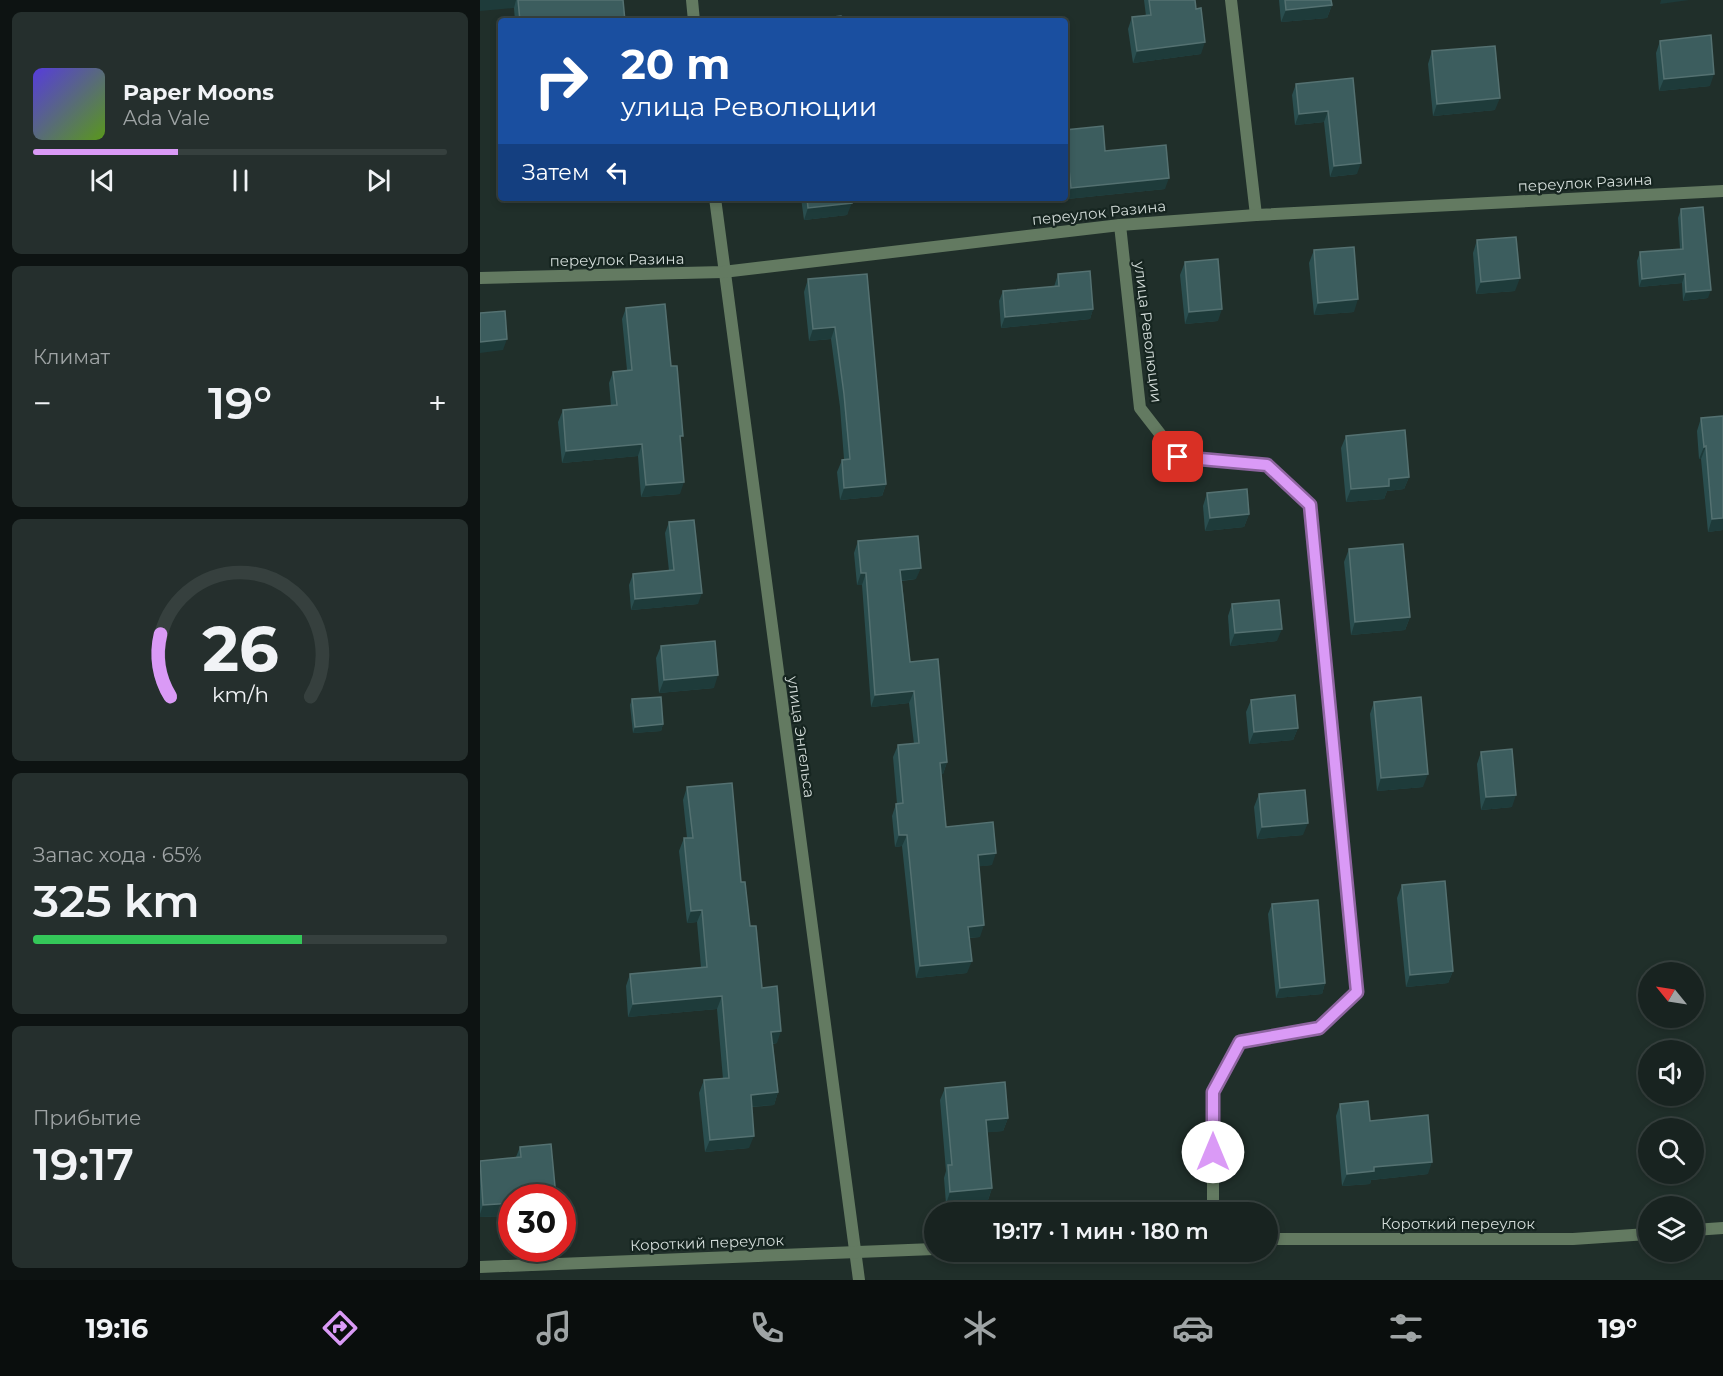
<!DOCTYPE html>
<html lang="ru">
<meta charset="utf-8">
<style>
:root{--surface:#182320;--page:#252f2d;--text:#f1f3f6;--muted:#9fa4a5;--line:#36403e;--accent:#da9af6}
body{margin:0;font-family:Montserrat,sans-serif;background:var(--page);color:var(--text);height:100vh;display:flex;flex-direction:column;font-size:22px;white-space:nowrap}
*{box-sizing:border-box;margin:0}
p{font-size:20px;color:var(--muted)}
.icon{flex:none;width:33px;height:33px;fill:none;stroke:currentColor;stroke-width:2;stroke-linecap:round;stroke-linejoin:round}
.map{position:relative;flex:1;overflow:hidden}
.details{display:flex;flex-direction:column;gap:12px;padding:12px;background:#0d1312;width:480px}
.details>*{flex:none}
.banner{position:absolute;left:18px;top:18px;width:570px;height:183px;border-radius:6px;box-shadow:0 3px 9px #0003,0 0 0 2px var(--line);background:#1a4fa0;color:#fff;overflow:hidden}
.needle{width:39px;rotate:300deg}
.fabs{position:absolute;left:1158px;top:962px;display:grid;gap:12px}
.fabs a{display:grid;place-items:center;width:66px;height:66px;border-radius:50%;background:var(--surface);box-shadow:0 3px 9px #0003,0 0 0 2px var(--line);font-size:30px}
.speed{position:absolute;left:18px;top:1184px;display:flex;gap:12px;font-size:30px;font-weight:700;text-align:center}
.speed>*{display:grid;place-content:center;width:78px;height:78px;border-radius:50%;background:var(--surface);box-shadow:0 3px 9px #0003,0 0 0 2px var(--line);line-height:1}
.speed .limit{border:9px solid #d22;background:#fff;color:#111}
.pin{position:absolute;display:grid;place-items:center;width:51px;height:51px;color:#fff;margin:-26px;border-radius:12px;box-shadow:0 3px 9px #0006}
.me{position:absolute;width:66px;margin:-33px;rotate:0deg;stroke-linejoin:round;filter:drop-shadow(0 0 4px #0008)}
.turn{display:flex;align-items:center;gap:21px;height:126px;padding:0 24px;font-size:27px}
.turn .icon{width:78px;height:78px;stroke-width:2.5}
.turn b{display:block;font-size:42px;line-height:51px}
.then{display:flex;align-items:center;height:57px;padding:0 24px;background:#0003;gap:12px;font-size:22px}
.big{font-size:45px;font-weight:600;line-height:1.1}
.details .widget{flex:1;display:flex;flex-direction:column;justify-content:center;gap:9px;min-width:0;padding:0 21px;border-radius:9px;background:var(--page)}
.details .dial{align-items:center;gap:0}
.dial svg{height:156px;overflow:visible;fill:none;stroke:var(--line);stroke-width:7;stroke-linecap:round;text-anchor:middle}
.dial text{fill:var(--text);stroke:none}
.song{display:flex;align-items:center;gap:18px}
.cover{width:72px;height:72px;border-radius:9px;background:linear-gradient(135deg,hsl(250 70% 55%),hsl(90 70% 35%))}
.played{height:6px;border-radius:3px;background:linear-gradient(90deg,var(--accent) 35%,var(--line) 35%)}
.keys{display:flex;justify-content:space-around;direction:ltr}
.heat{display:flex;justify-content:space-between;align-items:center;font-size:33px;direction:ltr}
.charge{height:9px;border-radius:4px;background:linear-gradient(90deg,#34c759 65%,var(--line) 0)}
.trip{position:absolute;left:444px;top:1202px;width:354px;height:60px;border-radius:30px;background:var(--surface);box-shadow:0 3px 9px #0003,0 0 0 2px var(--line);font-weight:600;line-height:60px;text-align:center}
.dock{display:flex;height:96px;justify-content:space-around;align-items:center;background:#0a0e0d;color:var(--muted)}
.dock .icon{width:42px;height:42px}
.dock .on{color:var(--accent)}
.dock b{font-size:27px;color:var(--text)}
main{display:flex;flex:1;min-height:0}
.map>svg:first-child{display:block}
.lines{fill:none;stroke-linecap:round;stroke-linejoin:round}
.minor{stroke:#637a61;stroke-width:12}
.wall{fill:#2a4e4f}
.shaded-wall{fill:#1e3b3a}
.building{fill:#3c5d5e;stroke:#547171;stroke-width:1.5}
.route-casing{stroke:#8e64a0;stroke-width:15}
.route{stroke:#da9af6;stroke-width:10}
.labels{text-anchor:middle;stroke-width:4.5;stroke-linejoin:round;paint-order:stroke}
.street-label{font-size:15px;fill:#d3dcd9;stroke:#162520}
</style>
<main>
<section class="details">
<div class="widget">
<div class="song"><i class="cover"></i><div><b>Paper Moons</b><p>Ada Vale</p></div></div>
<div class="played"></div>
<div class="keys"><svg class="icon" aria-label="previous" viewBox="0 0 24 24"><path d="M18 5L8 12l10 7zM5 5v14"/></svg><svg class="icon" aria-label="pause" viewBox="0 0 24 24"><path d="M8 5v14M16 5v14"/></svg><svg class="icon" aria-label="next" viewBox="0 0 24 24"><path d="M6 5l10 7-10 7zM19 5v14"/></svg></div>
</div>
<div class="widget"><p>Климат</p>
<div class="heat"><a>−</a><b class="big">19°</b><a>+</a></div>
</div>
<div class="widget dial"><svg viewBox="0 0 100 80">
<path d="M14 69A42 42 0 1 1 86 69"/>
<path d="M14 69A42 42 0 0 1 9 37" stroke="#da9af6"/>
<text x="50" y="56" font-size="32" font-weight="700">26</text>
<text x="50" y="72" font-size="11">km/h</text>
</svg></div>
<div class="widget"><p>Запас хода · 65%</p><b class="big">325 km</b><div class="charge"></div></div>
<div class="widget"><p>Прибытие</p><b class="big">19:17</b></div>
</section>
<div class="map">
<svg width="1243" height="1280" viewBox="0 0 1243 1280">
<rect width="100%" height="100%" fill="#202f2a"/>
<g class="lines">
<g class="minor">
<path d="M212 0 214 21"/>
<path d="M751 0 776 215"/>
<path d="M235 198 379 1280"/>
<path d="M640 225 660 408 698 457 787 465 830 505 877 992 839 1028 760 1042 733 1092V1212"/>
<path d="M0 278 243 272 640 225 776 215 1243 191"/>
<path d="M1214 1230 1243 1228"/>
<path d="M788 1239H1093L1168 1234"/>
<path d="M0 1267 454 1249"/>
</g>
</g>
<g class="wall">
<path d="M0 0H143L145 21H35L34 8Z"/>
<path d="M664 0H715L721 54 653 63 648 29 652 17 666 16Z"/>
<path d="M799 0H851L852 5 847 18 801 22Z"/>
<path d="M1180 41 1230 86 1179 91 1176 53Z"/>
<path d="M952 51 1015 110 953 116 948 64Z"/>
<path d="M873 78 877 174 850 177 844 122 815 125 812 95 816 84Z"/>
<path d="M585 130 625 151 685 189 587 199 585 177Z"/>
<path d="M321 198H371L367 215 324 220Z"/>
<path d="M1201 209 1228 298 1203 301 1202 283 1159 287 1157 261 1160 252 1200 249 1198 218Z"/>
<path d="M997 240 1035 291 996 294 993 253Z"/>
<path d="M834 250 874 312 834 315 829 263Z"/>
<path d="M705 262 738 321 705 324 700 275Z"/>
<path d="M387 274 406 484 402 496 360 500 357 472 362 460 364 459 360 407 351 339 329 341 324 292 328 279Z"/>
<path d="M578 274 613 309 610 319 521 328 519 301 523 291 574 287Z"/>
<path d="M146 308 191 366 200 443V494L161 497 158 456 82 463 78 422 83 410 131 406 129 383 133 372 147 370 142 319Z"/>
<path d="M1243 416V530L1228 532 1221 459H1219L1217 431 1221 418Z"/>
<path d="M866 436 929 477 924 489 907 491 904 499 866 502 861 448Z"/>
<path d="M727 493 769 514 764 527 725 531 723 506Z"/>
<path d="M189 522 218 604 151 610 149 585 153 574 189 571 185 533Z"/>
<path d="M378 541 436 579 422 581 430 662 467 762 463 774H461L466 827 512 865 499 866 500 937 489 938 487 973 436 978 422 846 415 847 412 816 416 804H417L413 757 418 745 434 744 429 703 391 707 382 585H377L374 553Z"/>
<path d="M869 549 930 617 925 630 871 635 864 562Z"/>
<path d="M752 604 797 641 750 646 748 616Z"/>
<path d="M181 646 234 688 179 693 176 658Z"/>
<path d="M152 699 183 724 181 731 153 733 150 705Z"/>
<path d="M771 700 818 728 813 740 769 744 766 712Z"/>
<path d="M894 702 943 787 897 791 890 714Z"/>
<path d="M1001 752 1032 807 1001 810 997 764Z"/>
<path d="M207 787 261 882 282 988 297 1043 293 1044 298 1092 294 1105 272 1107 269 1148 225 1152 219 1093 224 1080 243 1079 237 1009 148 1017 146 986 150 974 221 967 217 922 207 923 199 851 204 838H207L203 800Z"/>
<path d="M779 794 823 835 777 839 774 807Z"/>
<path d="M922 885 973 971 968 983 926 987 917 898Z"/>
<path d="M792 904 845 983 842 994 796 998 788 914Z"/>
<path d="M465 1088 528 1118 523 1131 507 1132 512 1188 508 1200 466 1204 464 1178 466 1171 460 1100Z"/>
<path d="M860 1104 890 1121 948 1174 891 1180 890 1184 862 1186 856 1116Z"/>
<path d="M71 1144 32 1216 0 1217V1161L36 1157 40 1147Z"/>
</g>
<g class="shaded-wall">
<path d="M0 0H36L34 8 0 11Z"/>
<path d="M1181 0H1209L1180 4Z"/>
<path d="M852 5 847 18 801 22 806 10Z"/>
<path d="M725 42 721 54 653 63 657 51Z"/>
<path d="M1234 74 1230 86 1179 91 1184 79Z"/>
<path d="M1020 98 1015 110 953 116 957 104Z"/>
<path d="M848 111 844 122 815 125 819 114Z"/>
<path d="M881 163 877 174 850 177 854 166Z"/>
<path d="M689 178 685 189 587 199 591 188Z"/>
<path d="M372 203 367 215 324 220 328 208Z"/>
<path d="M1205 274 1202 283 1159 287 1162 279Z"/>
<path d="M1040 278 1035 291 996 294 1001 282Z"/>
<path d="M1231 290 1228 298 1203 301 1206 292Z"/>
<path d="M878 299 874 312 834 315 838 303Z"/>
<path d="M613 309 610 319 521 328 525 317Z"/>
<path d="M742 309 738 321 705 324 709 312Z"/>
<path d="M355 327 351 339 329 341 333 329Z"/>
<path d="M27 339 23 350 0 353V342Z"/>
<path d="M162 444 158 456 82 463 86 451Z"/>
<path d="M1226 446 1221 459H1219L1224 447Z"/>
<path d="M929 477 924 489 907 491 904 499 866 502 871 489 909 479Z"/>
<path d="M204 482 200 494 161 497 166 485Z"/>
<path d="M406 484 402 496 360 500 364 488Z"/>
<path d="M769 514 764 527 725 531 730 518Z"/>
<path d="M1243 518V530L1228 532 1232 519Z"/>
<path d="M441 568 436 579 416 581 420 570Z"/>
<path d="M381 573H386L382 585H377Z"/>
<path d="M222 593 218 604 151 610 155 599Z"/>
<path d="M930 617 925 630 871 635 875 622Z"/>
<path d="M802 629 797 641 750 646 755 633Z"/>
<path d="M238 675 234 688 179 693 184 680Z"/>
<path d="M434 691 429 703 391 707 395 695Z"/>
<path d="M183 724 181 731 153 733 155 727Z"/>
<path d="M818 728 813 740 769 744 774 732Z"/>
<path d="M467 762 463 774 456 775 460 763Z"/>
<path d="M948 774 943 787 897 791 901 778Z"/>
<path d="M1036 795 1032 807 1001 810 1006 797Z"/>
<path d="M828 823 823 835 777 839 782 827Z"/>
<path d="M419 835H427L422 846 415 847Z"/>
<path d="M516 853 512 865 494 867 498 855Z"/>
<path d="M222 910 217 922 207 923 211 911Z"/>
<path d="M504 925 500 937 484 938 488 927Z"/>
<path d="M492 961 487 973 436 978 440 966Z"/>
<path d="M973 971 968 983 926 987 930 975Z"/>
<path d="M845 983 842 994 796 998 800 988Z"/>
<path d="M242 996 237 1009 148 1017 153 1004Z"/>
<path d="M301 1031 297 1043 287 1044 291 1032Z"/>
<path d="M298 1092 294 1105 266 1107 271 1095Z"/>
<path d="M528 1118 523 1131 501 1133 506 1120Z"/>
<path d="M274 1136 269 1148 225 1152 230 1140Z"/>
<path d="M952 1162 948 1174 891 1180 890 1184 862 1186 867 1174 894 1167Z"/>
<path d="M512 1188 508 1200 466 1204 470 1192Z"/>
<path d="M32 1203V1216L0 1217V1214L3 1205Z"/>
</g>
<g class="building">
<path d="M38 0H143L145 21H40Z"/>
<path d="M669 0H715L716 9 721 8 725 42 657 51 652 17 671 15Z"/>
<path d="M805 0H851L852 5 806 10Z"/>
<path d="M361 16 362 21H320Z"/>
<path d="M1231 35 1234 74 1184 79 1180 41Z"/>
<path d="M1015 46 1020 98 957 104 952 51Z"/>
<path d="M873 78 881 163 854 166 848 111 819 114 816 84Z"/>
<path d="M623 126 625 151 686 145 689 178 591 188 585 130Z"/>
<path d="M327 198H371L372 203 328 208Z"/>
<path d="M1223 207 1231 290 1206 292 1205 274 1162 279 1160 252 1203 249 1201 209Z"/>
<path d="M1036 237 1040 278 1001 282 997 240Z"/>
<path d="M874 247 878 299 838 303 834 250Z"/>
<path d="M738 259 742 309 709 312 705 262Z"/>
<path d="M610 271 613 309 525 317 523 291 579 286 578 274Z"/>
<path d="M387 274 406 484 364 488 362 460 370 459 364 394 355 327 333 329 328 279Z"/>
<path d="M185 304 191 366H197L203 436H200L204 482 166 485 162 444 86 451 83 410 137 405 133 372 152 370 146 308Z"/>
<path d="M25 311 27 339 0 342V313Z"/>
<path d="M1243 416V518L1232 519 1226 446 1224 447 1221 418Z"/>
<path d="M925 430 929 477 909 479V486L871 489 866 436Z"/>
<path d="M767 489 769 514 730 518 727 493Z"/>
<path d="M214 520 222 593 155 599 153 574 194 570 189 522Z"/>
<path d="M438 536 441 568 420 570 430 662 458 659 467 762 460 763 466 827 513 822 516 853 498 855 504 925 488 927 492 961 440 966 427 835H419L416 804 423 803 418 745 439 743 434 691 395 695 386 573H381L378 541Z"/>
<path d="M923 544 930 617 875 622 869 549Z"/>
<path d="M799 600 802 629 755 633 752 604Z"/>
<path d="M235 641 238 675 184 680 181 646Z"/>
<path d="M815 695 818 728 774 732 771 700Z"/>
<path d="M181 697 183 724 155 727 152 699Z"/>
<path d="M941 697 948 774 901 778 894 702Z"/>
<path d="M1032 749 1036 795 1006 797 1001 752Z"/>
<path d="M252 783 261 882H265L270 926H276L282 988 297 986 301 1031 291 1032 298 1092 271 1095 274 1136 230 1140 224 1080 249 1078 242 996 153 1004 150 974 227 967 222 910 211 911 204 838H213L207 787Z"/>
<path d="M825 790 828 823 782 827 779 794Z"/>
<path d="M965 881 973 971 930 975 922 885Z"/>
<path d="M838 900 845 983 800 988 792 904Z"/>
<path d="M525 1082 528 1118 506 1120 512 1188 470 1192 468 1165H472L465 1088Z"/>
<path d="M888 1101 890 1121 948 1115 952 1162 894 1167V1171L867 1174 860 1104Z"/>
<path d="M71 1144 76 1197H32V1203L3 1205 0 1161 41 1157 40 1147Z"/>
</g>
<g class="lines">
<g class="route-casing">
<path id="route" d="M698 457 787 465 830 505 877 992 839 1028 760 1042 733 1092V1152"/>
</g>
<use href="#route" class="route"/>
</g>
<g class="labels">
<g class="street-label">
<text transform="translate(1105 183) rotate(-3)" y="5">переулок Разина</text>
<text transform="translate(619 213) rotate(-6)" y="5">переулок Разина</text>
<text transform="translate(137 260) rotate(-1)" y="5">переулок Разина</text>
<text transform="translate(668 332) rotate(83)" y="5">улица Революции</text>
<text transform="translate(321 737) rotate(82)" y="5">улица Энгельса</text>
<text x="978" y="1229">Короткий переулок</text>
<text transform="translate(227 1243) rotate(-2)" y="5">Короткий переулок</text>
</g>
</g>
</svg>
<div class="fabs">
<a><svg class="needle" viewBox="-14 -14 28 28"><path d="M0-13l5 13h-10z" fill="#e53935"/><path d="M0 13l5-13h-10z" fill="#9fa4a5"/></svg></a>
<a><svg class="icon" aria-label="sound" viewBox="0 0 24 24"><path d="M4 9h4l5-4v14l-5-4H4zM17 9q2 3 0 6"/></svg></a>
<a><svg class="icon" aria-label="search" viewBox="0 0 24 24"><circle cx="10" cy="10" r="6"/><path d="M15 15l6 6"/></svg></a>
<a><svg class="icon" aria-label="layers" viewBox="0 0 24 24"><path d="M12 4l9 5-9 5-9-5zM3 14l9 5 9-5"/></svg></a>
</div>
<div class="speed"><div class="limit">30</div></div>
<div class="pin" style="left:698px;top:457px;background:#d93025"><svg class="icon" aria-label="arrive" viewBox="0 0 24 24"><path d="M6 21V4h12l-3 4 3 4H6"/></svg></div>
<svg class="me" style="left:733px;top:1152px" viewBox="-20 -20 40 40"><circle r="19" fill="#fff"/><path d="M0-13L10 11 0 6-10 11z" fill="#da9af6"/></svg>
<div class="trip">19:17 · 1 мин · 180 m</div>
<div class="banner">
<div class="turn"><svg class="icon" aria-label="right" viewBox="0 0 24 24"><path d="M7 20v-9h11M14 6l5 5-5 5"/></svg><div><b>20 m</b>улица Революции</div></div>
<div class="then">Затем<svg class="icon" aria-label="left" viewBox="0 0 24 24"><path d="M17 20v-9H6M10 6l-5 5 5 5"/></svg></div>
</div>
</div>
</main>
<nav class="dock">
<b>19:16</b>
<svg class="icon on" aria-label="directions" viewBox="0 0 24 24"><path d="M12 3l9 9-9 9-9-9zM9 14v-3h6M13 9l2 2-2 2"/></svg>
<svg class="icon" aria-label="music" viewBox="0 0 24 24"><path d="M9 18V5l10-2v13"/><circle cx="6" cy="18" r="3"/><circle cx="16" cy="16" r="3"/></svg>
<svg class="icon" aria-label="phone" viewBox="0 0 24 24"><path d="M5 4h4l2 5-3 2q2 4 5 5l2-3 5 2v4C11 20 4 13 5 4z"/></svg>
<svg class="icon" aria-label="climate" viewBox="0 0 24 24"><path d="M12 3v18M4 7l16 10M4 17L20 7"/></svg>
<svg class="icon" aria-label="car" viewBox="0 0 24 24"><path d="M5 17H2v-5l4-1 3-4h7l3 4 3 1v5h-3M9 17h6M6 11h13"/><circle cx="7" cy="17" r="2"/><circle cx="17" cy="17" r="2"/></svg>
<svg class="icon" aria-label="filters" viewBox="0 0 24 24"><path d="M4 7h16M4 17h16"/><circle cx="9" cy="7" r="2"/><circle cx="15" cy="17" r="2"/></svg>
<b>19°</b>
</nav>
